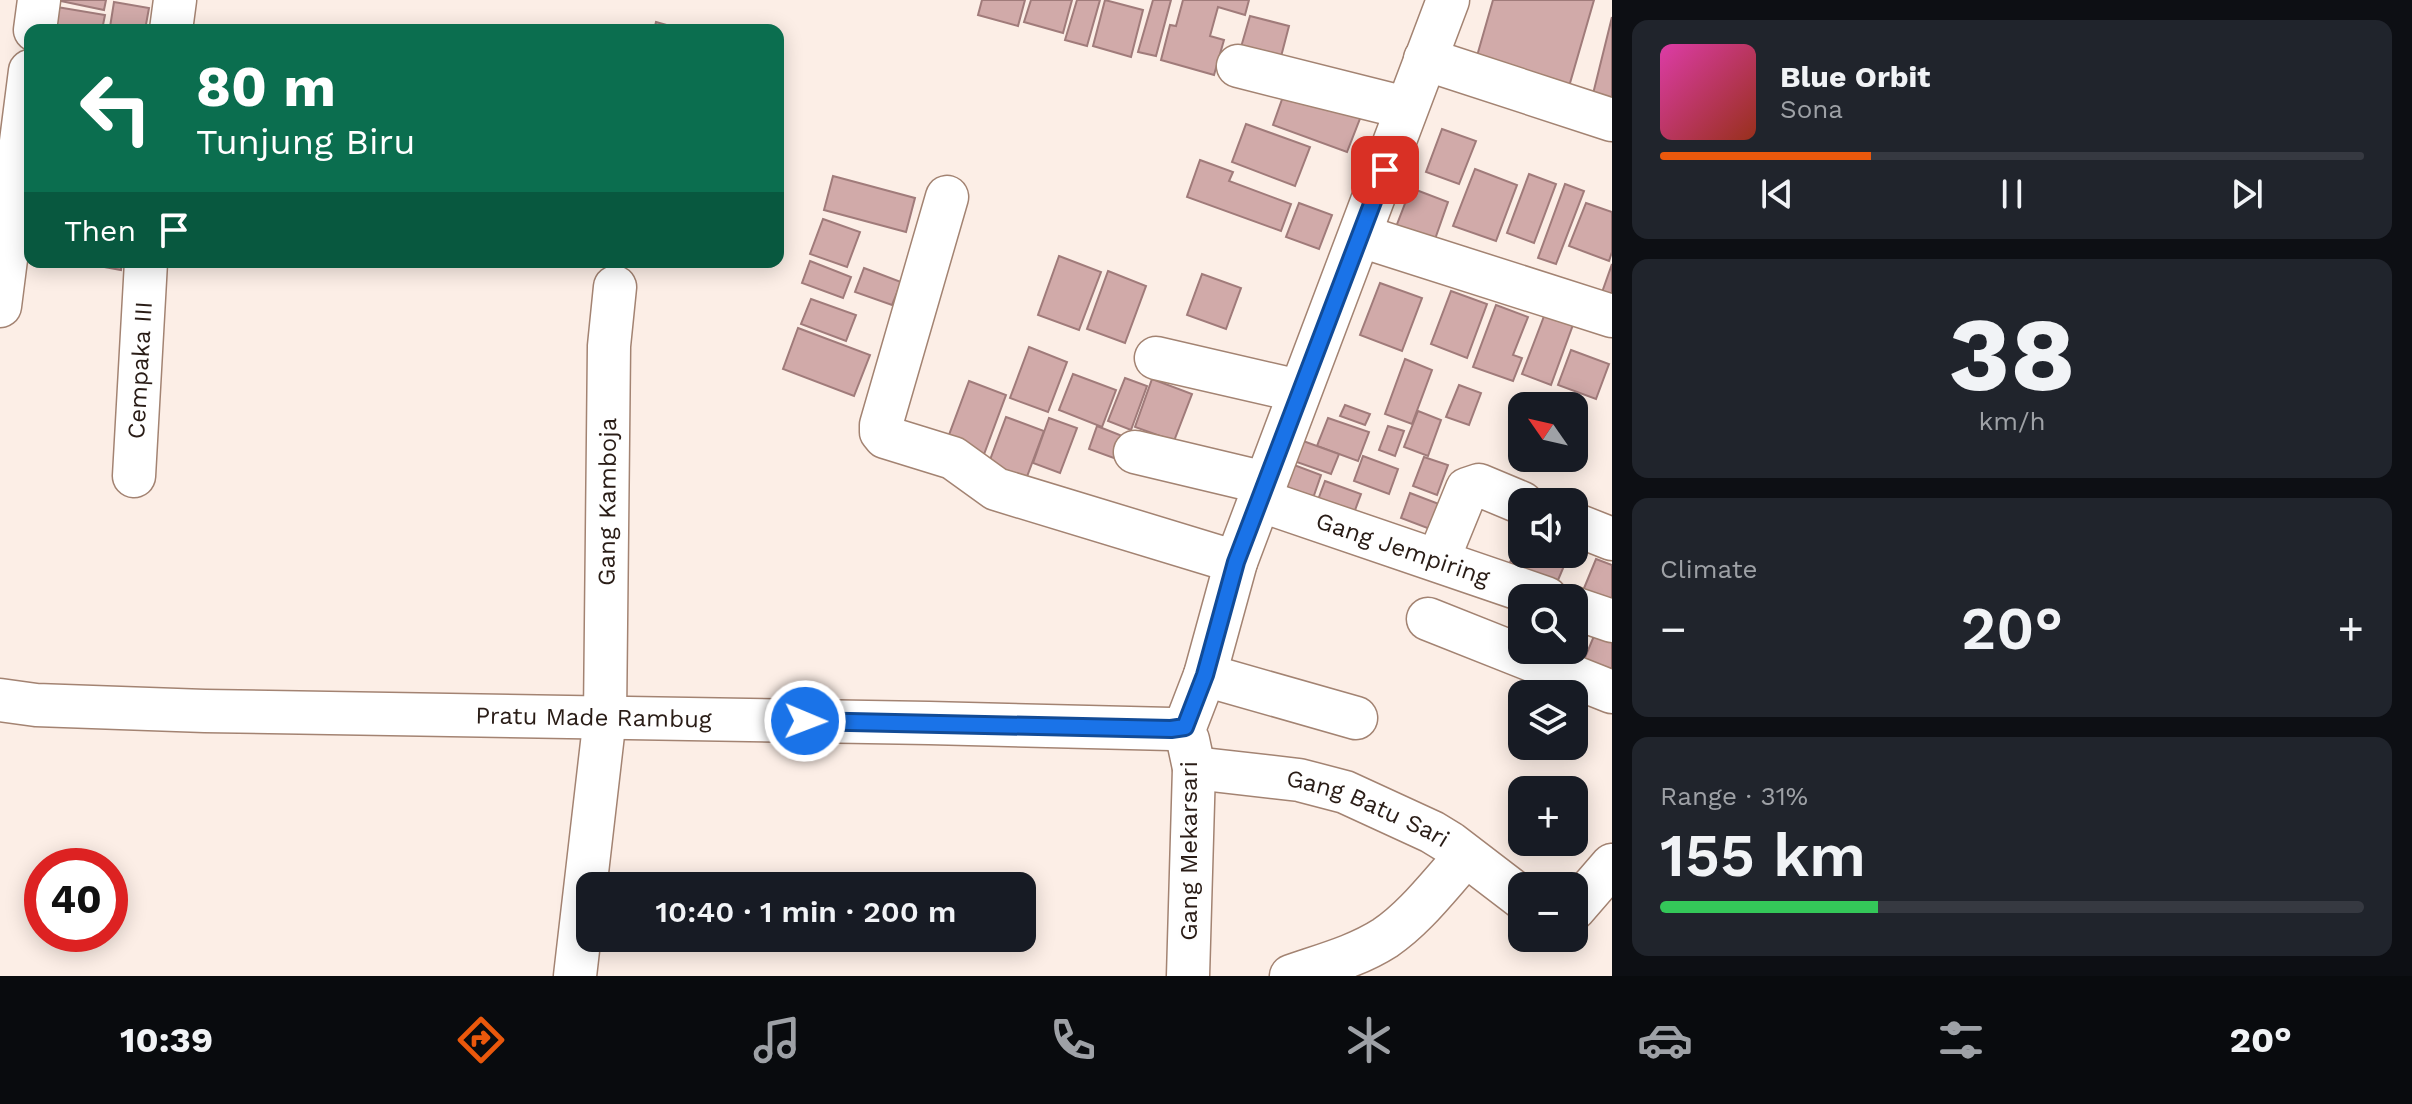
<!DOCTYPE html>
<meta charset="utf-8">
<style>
:root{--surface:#171b24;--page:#20242c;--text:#f1f3f6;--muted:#9ea1a6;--line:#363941;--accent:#ea580c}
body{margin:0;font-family:"Work Sans",sans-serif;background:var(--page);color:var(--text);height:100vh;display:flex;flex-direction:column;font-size:30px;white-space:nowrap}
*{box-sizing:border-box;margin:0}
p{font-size:26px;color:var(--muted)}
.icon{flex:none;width:44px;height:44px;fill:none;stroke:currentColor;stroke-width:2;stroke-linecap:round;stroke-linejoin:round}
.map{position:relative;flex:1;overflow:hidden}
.drawer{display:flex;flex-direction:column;gap:20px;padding:20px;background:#0d0f14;width:800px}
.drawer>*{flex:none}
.top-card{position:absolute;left:24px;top:24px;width:760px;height:244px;border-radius:16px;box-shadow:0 4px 20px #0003;background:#0b6e4f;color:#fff;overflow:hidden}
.needle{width:52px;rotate:304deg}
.tools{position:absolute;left:1508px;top:392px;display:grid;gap:16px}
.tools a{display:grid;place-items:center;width:80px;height:80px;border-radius:16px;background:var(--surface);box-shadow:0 4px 20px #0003;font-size:40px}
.speed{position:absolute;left:24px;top:848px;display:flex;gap:16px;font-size:40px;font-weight:700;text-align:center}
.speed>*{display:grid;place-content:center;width:104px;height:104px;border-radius:50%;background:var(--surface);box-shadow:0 4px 20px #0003;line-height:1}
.speed .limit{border:12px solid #d22;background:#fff;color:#111}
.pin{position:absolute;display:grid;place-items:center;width:68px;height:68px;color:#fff;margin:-34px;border-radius:16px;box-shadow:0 4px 12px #0006}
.me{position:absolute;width:88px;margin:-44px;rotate:91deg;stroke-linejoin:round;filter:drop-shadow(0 0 6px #0008)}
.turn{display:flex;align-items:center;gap:28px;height:168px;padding:0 40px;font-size:36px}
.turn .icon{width:104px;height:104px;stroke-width:2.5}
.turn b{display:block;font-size:56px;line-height:68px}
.then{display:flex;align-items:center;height:76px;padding:0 40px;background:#0003;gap:16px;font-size:30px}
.big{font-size:60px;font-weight:600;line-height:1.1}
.drawer .tile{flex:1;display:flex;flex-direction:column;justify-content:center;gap:12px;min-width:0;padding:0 28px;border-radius:16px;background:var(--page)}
.drawer .dial{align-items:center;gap:0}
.dial b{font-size:104px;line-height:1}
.song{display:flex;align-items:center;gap:24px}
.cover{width:96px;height:96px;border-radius:12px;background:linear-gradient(135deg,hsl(320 70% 55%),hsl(10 70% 35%))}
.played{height:8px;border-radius:4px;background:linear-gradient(90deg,var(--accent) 30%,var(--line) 30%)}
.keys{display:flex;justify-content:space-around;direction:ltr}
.heat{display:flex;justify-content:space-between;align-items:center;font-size:44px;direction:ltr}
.charge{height:12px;border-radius:6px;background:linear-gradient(90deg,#34c759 31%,var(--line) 0)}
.trip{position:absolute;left:576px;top:872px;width:460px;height:80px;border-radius:16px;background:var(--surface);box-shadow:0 4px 20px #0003;font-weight:600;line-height:80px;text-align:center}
.menu{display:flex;height:128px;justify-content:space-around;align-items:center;background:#090b0e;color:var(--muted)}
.menu .icon{width:56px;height:56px}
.menu .current{color:var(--accent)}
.menu b{font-size:36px;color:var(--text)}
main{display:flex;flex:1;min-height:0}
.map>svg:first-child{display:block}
.building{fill:#d1aaa9;stroke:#a07b7a;stroke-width:2}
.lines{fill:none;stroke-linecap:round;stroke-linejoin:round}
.minor-casing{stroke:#a38372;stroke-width:45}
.minor{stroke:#fff;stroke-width:42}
.route-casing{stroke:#114b97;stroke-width:20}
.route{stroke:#1a73e8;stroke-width:14}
.labels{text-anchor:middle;stroke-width:6;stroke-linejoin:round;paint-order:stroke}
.street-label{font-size:24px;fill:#291c16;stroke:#fefefe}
</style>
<main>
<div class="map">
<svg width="1612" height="976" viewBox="0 0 1612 976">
<rect width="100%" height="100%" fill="#fceee6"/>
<g class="building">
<path d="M56 0H106L104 10Z"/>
<path d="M982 0H1025L1018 26 978 15Z"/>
<path d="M1031 0H1072L1063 33 1024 22Z"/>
<path d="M1077 0H1100L1087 46 1065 40Z"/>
<path d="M1105 0 1143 10 1131 57 1093 46Z"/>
<path d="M1153 0H1171L1156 56 1138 52Z"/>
<path d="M1183 0H1249L1245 15 1218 7 1210 36 1224 40 1214 75 1161 60 1170 25 1176 26Z"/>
<path d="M1493 0H1594L1568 90 1475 63Z"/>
<path d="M114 2 149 8 145 30 110 27Z"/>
<path d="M57 7 105 15 102 30H53Z"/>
<path d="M1250 16 1289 26 1277 72 1237 61Z"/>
<path d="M1612 17V108L1591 102Z"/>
<path d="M656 22 684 30H654Z"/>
<path d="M1286 88 1361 116 1347 152 1273 125Z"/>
<path d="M1246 124 1310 147 1295 186 1232 162Z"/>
<path d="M1442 129 1476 141 1459 184 1426 172Z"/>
<path d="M1200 160 1233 172 1229 181 1291 204 1281 231 1187 197Z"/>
<path d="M1475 169 1517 185 1496 241 1453 226Z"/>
<path d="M1529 174 1556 184 1534 243 1507 233Z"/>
<path d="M833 176 915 198 906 232 824 210Z"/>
<path d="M1565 184 1584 191 1556 264 1538 258Z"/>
<path d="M1411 188 1448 202 1434 242 1396 227Z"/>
<path d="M1299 203 1332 215 1319 249 1286 237Z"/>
<path d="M1586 203 1612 212V252L1609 261 1569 246Z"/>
<path d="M823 219 860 232 847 267 810 254Z"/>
<path d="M1059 256 1101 272 1079 330 1038 315Z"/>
<path d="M810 261 851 277 843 298 802 283Z"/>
<path d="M77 262H122L121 270Z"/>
<path d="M1612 264V303L1600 298Z"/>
<path d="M864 268 901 282 892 305 855 292Z"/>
<path d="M1108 271 1146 286 1125 343 1087 329Z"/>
<path d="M1202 274 1241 288 1226 329 1187 315Z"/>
<path d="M1380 283 1422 298 1402 351 1360 335Z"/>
<path d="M1451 291 1487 304 1467 358 1431 344Z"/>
<path d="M811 299 856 315 846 341 801 324Z"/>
<path d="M1496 305 1528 317 1513 355 1522 358 1513 381 1473 367Z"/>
<path d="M1546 311 1574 322 1551 385 1522 374Z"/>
<path d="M798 328 870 355 854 396 783 369Z"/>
<path d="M1029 347 1067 362 1048 412 1010 398Z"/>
<path d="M1571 350 1609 364 1596 399 1558 385Z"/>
<path d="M1405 359 1432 370 1412 424 1385 414Z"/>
<path d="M1073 374 1116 390 1102 427 1059 410Z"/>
<path d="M1125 378 1147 386 1131 430 1108 421Z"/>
<path d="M1152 379 1192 394 1174 441 1135 427Z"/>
<path d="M969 381 1006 395 983 457 946 443Z"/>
<path d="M1459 385 1481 393 1469 425 1446 417Z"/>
<path d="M1345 405 1370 414 1365 425 1340 416Z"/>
<path d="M1418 411 1441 420 1428 456 1404 447Z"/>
<path d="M1006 417 1044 431 1022 490 984 476Z"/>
<path d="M1049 418 1077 428 1060 473 1033 463Z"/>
<path d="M1328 418 1369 432 1358 461 1317 446Z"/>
<path d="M1097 426 1130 439 1122 461 1089 449Z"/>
<path d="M1388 426 1404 431 1395 456 1379 450Z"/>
<path d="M1295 438 1339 454 1331 474 1288 459Z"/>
<path d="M1363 456 1398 469 1389 494 1354 481Z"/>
<path d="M1424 457 1448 465 1437 495 1413 486Z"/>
<path d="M1286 462 1321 475 1311 504 1275 491Z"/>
<path d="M1325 481 1361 494 1351 521 1315 508Z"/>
<path d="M1410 493 1439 504 1430 529 1401 518Z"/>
<path d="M1522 532V554H1569L1556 585 1509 565Z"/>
<path d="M1596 559 1612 565V611L1580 598Z"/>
<path d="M1596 631 1612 638V685L1579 672Z"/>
</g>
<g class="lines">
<g class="minor-casing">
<g id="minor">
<path d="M35 30 39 0"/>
<path d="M171 30 175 0"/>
<path d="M1425 59 1612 120"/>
<path d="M1238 66 1406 108"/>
<path d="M947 197 881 425V432L885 437 953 458 996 489 1236 562"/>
<path d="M1361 236 1612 316"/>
<path d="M0 306 30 71"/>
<path d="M1156 358 1299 391"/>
<path d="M1135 452 1265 483"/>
<path id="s1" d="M134 476 146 262"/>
<path id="s2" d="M1259 500 1546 598"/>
<path d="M1574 524 1612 539"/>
<path d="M1438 560 1467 489 1479 485 1522 503"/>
<path d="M1574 608 1612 621"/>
<path d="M1428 619 1612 692"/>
<path d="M1205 675 1356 718"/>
<path id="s3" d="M0 700 36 705 205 711 929 723 1171 729 1185 727"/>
<path d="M1185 727 1205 675 1236 562 1448 0"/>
<path id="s4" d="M1194 768 1299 780 1345 792 1432 832 1450 843 1522 898"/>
<path d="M1574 909 1612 865"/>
<path id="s5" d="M575 976 605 717 609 346 615 287"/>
<path d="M1188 976 1194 768 1188 740"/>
<path d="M1291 976C1323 965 1357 956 1385 938 1416 917 1440 884 1465 857"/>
</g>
</g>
<use href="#minor" class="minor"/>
</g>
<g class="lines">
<g class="route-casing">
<path id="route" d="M805 721 1171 729 1185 727 1205 675 1236 562 1385 170"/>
</g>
<use href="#route" class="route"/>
</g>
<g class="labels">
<g class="street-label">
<text dy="8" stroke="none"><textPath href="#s1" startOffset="106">Cempaka III</textPath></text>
<text dy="8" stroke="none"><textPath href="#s5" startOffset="476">Gang Kamboja</textPath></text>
<text dy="8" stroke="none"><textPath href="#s2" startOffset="152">Gang Jempiring</textPath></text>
<text dy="8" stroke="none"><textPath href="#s3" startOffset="594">Pratu Made Rambug</textPath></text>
<text dy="8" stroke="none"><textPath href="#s4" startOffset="180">Gang Batu Sari</textPath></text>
<text transform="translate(1189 851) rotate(-90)" y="8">Gang Mekarsari</text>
</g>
</g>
</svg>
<div class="tools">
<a><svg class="needle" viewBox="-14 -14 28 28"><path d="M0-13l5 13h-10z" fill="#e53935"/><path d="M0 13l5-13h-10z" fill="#9ea1a6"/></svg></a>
<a><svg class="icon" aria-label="sound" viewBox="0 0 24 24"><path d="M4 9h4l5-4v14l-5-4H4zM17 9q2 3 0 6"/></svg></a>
<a><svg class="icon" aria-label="search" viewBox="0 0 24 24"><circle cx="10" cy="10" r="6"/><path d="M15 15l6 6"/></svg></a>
<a><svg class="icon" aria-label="layers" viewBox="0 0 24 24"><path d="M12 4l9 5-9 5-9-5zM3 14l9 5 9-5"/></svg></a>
<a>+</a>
<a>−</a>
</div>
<div class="speed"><div class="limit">40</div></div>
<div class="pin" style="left:1385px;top:170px;background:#d93025"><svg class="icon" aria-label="arrive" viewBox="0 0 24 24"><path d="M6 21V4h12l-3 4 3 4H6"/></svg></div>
<svg class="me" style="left:805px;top:721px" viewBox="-20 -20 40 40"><circle r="17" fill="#1a73e8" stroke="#fff" stroke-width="3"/><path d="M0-11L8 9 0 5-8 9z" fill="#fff"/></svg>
<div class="trip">10:40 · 1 min · 200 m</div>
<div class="top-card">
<div class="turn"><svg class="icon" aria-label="left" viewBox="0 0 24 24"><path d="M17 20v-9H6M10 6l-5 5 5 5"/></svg><div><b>80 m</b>Tunjung Biru</div></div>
<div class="then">Then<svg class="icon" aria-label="arrive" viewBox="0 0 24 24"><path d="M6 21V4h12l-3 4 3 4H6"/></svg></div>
</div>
</div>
<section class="drawer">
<div class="tile">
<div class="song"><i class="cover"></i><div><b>Blue Orbit</b><p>Sona</p></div></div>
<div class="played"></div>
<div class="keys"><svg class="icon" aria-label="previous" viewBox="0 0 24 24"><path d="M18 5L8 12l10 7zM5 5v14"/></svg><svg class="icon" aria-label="pause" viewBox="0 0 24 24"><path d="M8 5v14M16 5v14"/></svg><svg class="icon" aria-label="next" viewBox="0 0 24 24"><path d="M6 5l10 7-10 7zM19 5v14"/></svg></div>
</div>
<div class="tile dial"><b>38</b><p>km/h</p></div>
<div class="tile"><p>Climate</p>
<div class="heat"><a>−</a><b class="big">20°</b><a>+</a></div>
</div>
<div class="tile"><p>Range · 31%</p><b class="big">155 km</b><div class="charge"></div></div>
</section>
</main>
<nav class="menu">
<b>10:39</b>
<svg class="icon current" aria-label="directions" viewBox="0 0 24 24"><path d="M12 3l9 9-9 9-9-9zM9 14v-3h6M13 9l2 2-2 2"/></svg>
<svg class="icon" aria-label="music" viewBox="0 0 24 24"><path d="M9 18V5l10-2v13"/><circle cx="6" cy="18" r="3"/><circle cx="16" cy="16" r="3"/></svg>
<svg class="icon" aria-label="phone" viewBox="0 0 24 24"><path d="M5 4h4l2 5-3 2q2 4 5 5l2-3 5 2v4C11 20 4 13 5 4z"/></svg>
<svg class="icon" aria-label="climate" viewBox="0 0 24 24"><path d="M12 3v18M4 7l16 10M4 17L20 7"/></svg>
<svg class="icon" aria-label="car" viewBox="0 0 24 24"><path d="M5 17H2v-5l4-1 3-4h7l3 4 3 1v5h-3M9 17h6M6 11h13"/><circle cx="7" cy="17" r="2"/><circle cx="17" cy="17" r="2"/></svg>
<svg class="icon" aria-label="filters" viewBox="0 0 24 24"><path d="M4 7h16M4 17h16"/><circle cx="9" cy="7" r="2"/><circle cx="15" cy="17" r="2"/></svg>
<b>20°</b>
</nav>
